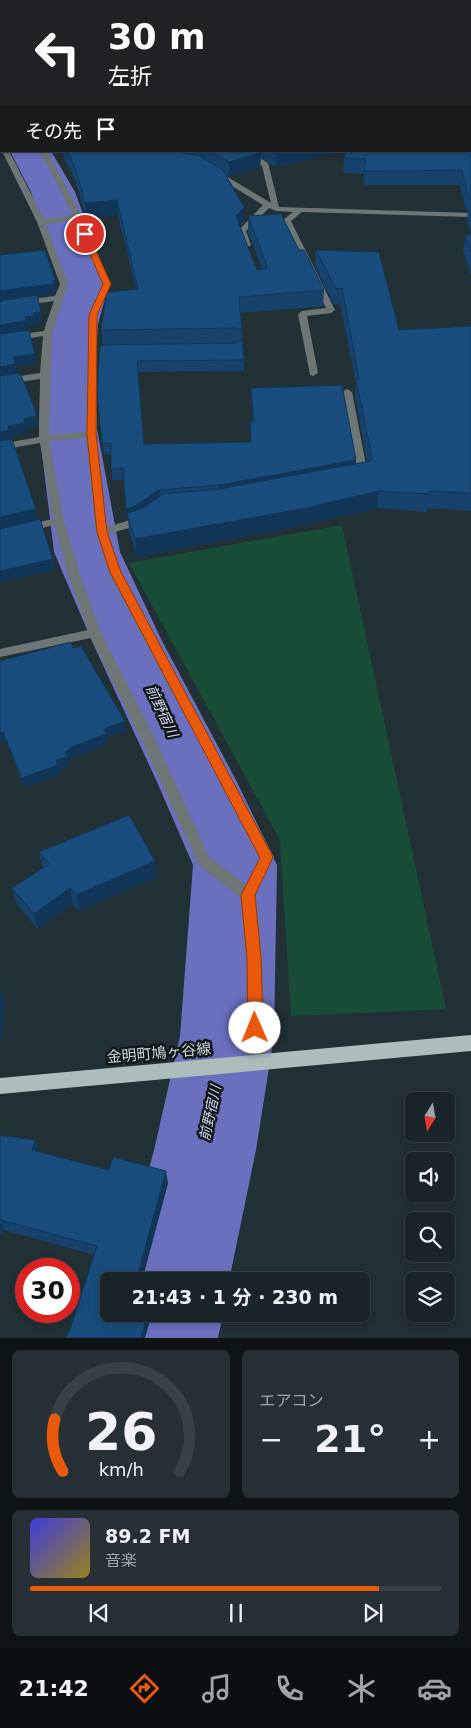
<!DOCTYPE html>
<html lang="ja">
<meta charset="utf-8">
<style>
:root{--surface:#192428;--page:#263034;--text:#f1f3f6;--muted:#9fa4a8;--line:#374145;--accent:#ea580c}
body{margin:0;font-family:"DejaVu Sans","Noto Sans JP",sans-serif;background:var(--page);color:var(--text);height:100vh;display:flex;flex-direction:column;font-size:19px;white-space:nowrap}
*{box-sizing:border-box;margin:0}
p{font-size:16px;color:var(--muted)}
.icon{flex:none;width:28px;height:28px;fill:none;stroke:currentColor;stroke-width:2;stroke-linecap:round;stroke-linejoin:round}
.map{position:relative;height:1338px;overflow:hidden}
.drawer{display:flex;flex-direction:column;gap:12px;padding:12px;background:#0e1416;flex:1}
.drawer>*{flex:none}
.banner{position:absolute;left:0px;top:0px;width:471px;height:152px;box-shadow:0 2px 8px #0003,0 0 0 1px var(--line);background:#202124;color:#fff;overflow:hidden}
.needle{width:32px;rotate:191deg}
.tools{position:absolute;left:405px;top:1092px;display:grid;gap:10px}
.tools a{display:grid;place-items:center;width:50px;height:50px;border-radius:8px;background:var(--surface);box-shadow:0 2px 8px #0003,0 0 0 1px var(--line);font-size:25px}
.speed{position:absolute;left:15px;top:1258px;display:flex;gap:10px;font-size:25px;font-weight:700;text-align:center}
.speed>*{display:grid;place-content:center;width:65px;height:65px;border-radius:50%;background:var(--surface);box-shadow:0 2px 8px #0003,0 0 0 1px var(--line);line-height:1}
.speed .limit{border:8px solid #d22;background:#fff;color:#111}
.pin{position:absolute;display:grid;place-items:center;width:42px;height:42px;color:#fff;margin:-21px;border:2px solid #fff;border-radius:50%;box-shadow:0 1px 5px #0007}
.me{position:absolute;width:55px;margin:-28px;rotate:359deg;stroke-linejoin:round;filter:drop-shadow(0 0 4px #0008)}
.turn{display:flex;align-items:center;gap:18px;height:105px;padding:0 25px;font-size:22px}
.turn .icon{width:65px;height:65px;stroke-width:2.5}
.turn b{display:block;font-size:35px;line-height:42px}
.then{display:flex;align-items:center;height:48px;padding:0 25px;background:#0003;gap:10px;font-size:19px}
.big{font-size:38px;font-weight:700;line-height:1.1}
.drawer .tile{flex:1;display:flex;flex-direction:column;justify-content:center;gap:8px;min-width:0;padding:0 18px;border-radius:8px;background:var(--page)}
.drawer .dial{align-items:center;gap:0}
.dial svg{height:130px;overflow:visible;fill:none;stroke:var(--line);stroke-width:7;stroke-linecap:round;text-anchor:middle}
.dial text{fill:var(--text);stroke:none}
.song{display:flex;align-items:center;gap:15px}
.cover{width:60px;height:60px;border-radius:8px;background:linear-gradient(135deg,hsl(240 70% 55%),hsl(50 70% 35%))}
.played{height:5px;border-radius:2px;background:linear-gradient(90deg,var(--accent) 85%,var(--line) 85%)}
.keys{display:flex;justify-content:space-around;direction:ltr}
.heat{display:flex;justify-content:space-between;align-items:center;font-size:28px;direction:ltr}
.drawer .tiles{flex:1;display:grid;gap:12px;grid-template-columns:1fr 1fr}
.tile:last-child{grid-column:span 2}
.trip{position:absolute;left:100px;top:1272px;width:270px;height:50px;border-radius:8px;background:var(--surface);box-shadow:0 2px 8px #0003,0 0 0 1px var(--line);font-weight:700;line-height:50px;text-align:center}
.tabs{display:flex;height:80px;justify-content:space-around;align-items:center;background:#0a0e10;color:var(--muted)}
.tabs .icon{width:35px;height:35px}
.tabs .active{color:var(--accent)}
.tabs b{font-size:22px;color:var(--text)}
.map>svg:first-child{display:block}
.green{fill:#184c36}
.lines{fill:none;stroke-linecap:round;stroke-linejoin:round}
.river{fill:#6a6fbe;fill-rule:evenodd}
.minor{fill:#6d7575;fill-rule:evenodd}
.major{fill:#adbdbc;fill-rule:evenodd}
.highway{fill:#c6dad8;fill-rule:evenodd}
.wall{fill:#15416b}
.shaded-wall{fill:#113557}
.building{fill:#184c7c;stroke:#113557}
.route{fill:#ea580c;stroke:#983908}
.labels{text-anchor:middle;stroke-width:5;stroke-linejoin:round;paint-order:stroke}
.water-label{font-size:14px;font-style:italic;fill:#d6d9ef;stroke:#101719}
.near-street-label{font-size:15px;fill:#cfd8db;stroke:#101719}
</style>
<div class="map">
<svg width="471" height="1338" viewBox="0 0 471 1338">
<rect width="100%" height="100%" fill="#213035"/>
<path class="green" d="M342 525 446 1009 291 1016 280 840 129 563Z"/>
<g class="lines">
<g class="river">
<rect x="0" y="88" width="1" height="23"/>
<path d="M10 151H51L75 192 109 284 98 324 95 364 97 429 120 552 161 639 237 782 277 865 274 1036 256 1150 229 1281H119L154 1150 180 1036 193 865 157 782 91 639 54 552 39 429 41 364 46 324 61 284 31 192Z"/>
<path d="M111 1314H223L218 1338H104Z"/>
</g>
<g class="minor">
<path d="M409 0H416L417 1H410Z"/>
<rect x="0" y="82" width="1" height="5"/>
<rect x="0" y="118" width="1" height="7"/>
<path d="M2 151H9L44 219 73 215 40 151H47L82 217 111 284 97 315 96 434 107 527 143 516 148 519 143 524 108 534 121 573 274 857 255 895 262 958 264 1062 262 1068 256 1070 250 1068 248 1062 246 958 241 898 199 865 140 737 91 638 0 657V649L88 630 67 572 55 525 0 538V530L53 519 40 443 0 450V444L39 437 40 379 0 385V379L40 373 43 336 0 343V337L44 331 54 301 0 309V303L55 296 60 284 37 222ZM75 220 103 284 89 315 86 432 49 435 52 333 68 284 46 224ZM86 438 96 532 109 573 260 857 246 885 209 857 154 737 101 633 79 572 64 521 49 441Z"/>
<path d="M241 151H249L268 163 279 207 471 213V217L302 212 291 221 335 310 331 313 307 316 318 373 313 376 310 375 298 314 302 311 326 308 283 220 293 212 276 211 269 208 246 231 251 245 247 247 243 245 238 231 263 205 214 175 221 173 271 203 262 166Z"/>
<path d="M347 389 352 392 368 475 367 477 358 479 353 476 357 473 342 392Z"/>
</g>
<g class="major">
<path d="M454 0H460L461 1H455Z"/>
<path d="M470 19 471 20V25L470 24Z"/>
<path d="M471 1035V1051L0 1094V1078Z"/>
</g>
<rect class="highway" x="470" y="4" width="1" height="6"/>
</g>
<g class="wall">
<path d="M0 0H217L216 1H1V75L0 73Z"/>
<path d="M471 138V276L463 251 466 235H471L467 219 468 211H466L460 185H363L364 174 343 173 344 158Z"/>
<path d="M61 151H345L275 167 261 157 260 167 229 176 226 175 244 207V223L240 227 257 270 262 269 248 231V216L299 250 324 290 323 306 241 313 244 360V371L138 372 144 444 250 442V422H253L251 399V388L356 460V464L367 461 355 395 356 384 340 304 334 305 315 266 316 250 399 330 471 326V511L428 508 427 512 377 508 305 525 137 557 129 530 124 480H112L111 454 104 455 97 393 103 345 101 330 136 289 118 215 86 218 76 182Z"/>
<path d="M73 648 126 731 107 738 108 744 72 758V760L67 762 68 767 59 770 60 775 24 787 6 741 0 743V661Z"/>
<path d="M39 852 157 877 79 911 73 904 38 929 16 903 12 888 43 868Z"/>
<path d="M0 1135 35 1140 39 1152 109 1170 168 1183 143 1276 71 1326 94 1255 4 1230 2 1235 0 1234Z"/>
</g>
<g class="shaded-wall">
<path d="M209 0H217L216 1H208Z"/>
<path d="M278 0H292L278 1Z"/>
<path d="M282 151H345L275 167 276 153Z"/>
<path d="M261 153 260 167 229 176V162Z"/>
<path d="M117 200 118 215 86 218 85 203Z"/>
<path d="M244 207V223L236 232V216Z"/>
<path d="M55 279 56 289 54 294 0 301V291Z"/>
<path d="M41 312 42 322 35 323V326L27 327 28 331 0 335V325L25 317 33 313Z"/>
<path d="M35 354 36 364 16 367 18 374 0 378V367L13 357Z"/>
<path d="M36 411 37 427 26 429 27 433 10 437 11 440 0 442V432L8 426 23 419Z"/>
<path d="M356 460 355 471 219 496V485Z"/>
<path d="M159 490 160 501 134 518 127 513V520L126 509Z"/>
<path d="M379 491 377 508 305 525 137 557 135 539Z"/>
<path d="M36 509 38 520 0 528V517Z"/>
<path d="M53 559 55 570 0 582V571Z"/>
<path d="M125 721 126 731 107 738 108 744 72 758V760L67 762 68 767 59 770 60 775 24 787 22 778 56 760 69 748 104 729Z"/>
<path d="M3 732 6 741 0 743V733Z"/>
<path d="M155 861 157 877 79 911 76 895Z"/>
<path d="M70 888 73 904 38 929 34 914Z"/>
<path d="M0 987 5 1001 1 1041 0 1037Z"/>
<path d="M35 1140 39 1152 32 1150Z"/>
<path d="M166 1171 168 1183 142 1281 138 1274Z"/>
<path d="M0 1223 4 1230 2 1235 0 1230Z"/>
<path d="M147 1314H152L145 1338H141Z"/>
</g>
<g class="building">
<path d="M0 0H209L208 1H1V64L0 63V4L1 3Z"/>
<rect x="257" y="0" width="23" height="1"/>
<path d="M470 117 471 138V196H468L462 170 364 171 366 159 344 158 346 151H470Z"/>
<path d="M67 151H168L198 155 223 170 244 207 236 216 257 270 266 268 267 266 248 216 281 214 299 250H304L324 290 239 297 242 331 237 328 101 330 107 292 138 289 117 200 85 203 75 167Z"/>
<path d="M210 151H258L261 153 229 162Z"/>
<path d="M466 235H471V252Z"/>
<path d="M45 250 55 279 52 284 0 291V255Z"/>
<path d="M316 250 379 252 399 330 471 326V493L430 491V494L379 491 306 508 135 539 127 513 143 508 163 494 219 489 371 461 372 458 356 379H359L342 288 336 289Z"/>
<path d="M37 295 41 312 33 313 34 316 25 317 26 321 0 325V301Z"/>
<path d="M29 330 35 354 13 357 16 364 0 367V334Z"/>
<path d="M242 340 244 360 137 361 144 444 251 442 250 422H254L251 388 342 385 356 460 219 485 159 490 133 507 126 509 123 468 111 469V443H102L97 393 100 345 237 343Z"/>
<path d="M20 373 36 411V416L23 419 25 423 8 426 9 430 0 432V376Z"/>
<path d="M12 439 36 509 0 517V441Z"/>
<path d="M40 519 53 559 0 571V529Z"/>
<path d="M71 642 73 648 81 646 125 721 104 729 106 734 69 748 70 750 65 752 67 757 56 760 58 765 22 778 3 732 0 733V661Z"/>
<path d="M129 815 155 861 76 895 70 888 34 914 12 888 49 864 39 852Z"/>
<path d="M0 1135 35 1140 32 1150 109 1170 113 1157 166 1171 138 1274 156 1279 155 1281H109V1314H147L141 1338H66L71 1326 97 1246 0 1220Z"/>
</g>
<path class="route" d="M82 232 88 234 111 284 97 315 96 434 107 532 121 572 273 857 255 895 261 958 263 1028 260 1033 255 1035 250 1033 248 1028 247 958 241 895 260 858 110 572 97 532 87 434 89 315 103 284 81 234Z"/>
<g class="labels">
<g class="water-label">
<text transform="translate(162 711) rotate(65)" y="5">前野宿川</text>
<text transform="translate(210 1113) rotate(-78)" y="5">前野宿川</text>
</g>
<g class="near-street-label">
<text transform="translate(159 1053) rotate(-5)" y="5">金明町鳩ヶ谷線</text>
</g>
</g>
</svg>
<div class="tools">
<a><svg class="needle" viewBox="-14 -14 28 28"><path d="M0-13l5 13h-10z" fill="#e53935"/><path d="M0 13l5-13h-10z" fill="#9fa4a8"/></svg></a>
<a><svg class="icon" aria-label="sound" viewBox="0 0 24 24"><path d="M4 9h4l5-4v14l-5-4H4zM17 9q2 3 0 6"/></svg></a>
<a><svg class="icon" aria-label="search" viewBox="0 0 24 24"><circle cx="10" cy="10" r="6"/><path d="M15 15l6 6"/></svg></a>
<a><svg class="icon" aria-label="layers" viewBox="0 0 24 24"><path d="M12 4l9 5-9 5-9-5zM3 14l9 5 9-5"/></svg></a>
</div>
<div class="speed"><div class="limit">30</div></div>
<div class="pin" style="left:85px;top:234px;background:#d93025"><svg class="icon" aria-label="arrive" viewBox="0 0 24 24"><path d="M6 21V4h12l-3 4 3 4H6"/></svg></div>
<svg class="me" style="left:255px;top:1028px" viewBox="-20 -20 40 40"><circle r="19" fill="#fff"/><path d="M0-13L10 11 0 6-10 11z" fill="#ea580c"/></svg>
<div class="trip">21:43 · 1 分 · 230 m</div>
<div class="banner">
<div class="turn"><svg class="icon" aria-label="left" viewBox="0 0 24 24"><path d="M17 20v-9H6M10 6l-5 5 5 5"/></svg><div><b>30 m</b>左折</div></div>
<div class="then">その先<svg class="icon" aria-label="arrive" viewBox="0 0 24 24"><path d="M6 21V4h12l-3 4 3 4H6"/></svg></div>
</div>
</div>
<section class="drawer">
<div class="tiles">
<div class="tile dial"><svg viewBox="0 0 100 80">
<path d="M14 69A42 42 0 1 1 86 69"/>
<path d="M14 69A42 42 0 0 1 9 37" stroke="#ea580c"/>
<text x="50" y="56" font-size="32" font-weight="700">26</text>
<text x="50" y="72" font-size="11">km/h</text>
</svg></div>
<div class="tile"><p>エアコン</p>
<div class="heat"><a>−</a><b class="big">21°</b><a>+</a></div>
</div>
<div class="tile">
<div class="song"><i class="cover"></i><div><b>89.2 FM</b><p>音楽</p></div></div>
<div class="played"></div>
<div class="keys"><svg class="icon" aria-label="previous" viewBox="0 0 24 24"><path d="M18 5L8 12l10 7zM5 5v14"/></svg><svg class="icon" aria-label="pause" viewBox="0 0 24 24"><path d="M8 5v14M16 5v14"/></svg><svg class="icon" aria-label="next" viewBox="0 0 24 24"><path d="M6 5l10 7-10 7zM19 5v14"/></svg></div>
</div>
</div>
</section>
<nav class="tabs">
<b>21:42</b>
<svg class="icon active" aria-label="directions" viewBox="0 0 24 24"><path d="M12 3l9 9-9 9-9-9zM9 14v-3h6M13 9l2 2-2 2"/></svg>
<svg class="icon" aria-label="music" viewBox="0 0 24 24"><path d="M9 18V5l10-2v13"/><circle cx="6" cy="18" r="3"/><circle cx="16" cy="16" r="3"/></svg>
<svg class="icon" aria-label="phone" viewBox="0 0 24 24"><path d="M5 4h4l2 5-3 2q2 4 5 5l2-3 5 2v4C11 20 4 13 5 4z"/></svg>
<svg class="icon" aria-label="climate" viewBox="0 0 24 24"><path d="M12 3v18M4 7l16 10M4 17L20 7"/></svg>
<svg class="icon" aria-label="car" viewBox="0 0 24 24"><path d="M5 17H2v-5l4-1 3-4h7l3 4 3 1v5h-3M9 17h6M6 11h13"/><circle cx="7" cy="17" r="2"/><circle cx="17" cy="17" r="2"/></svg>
</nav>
